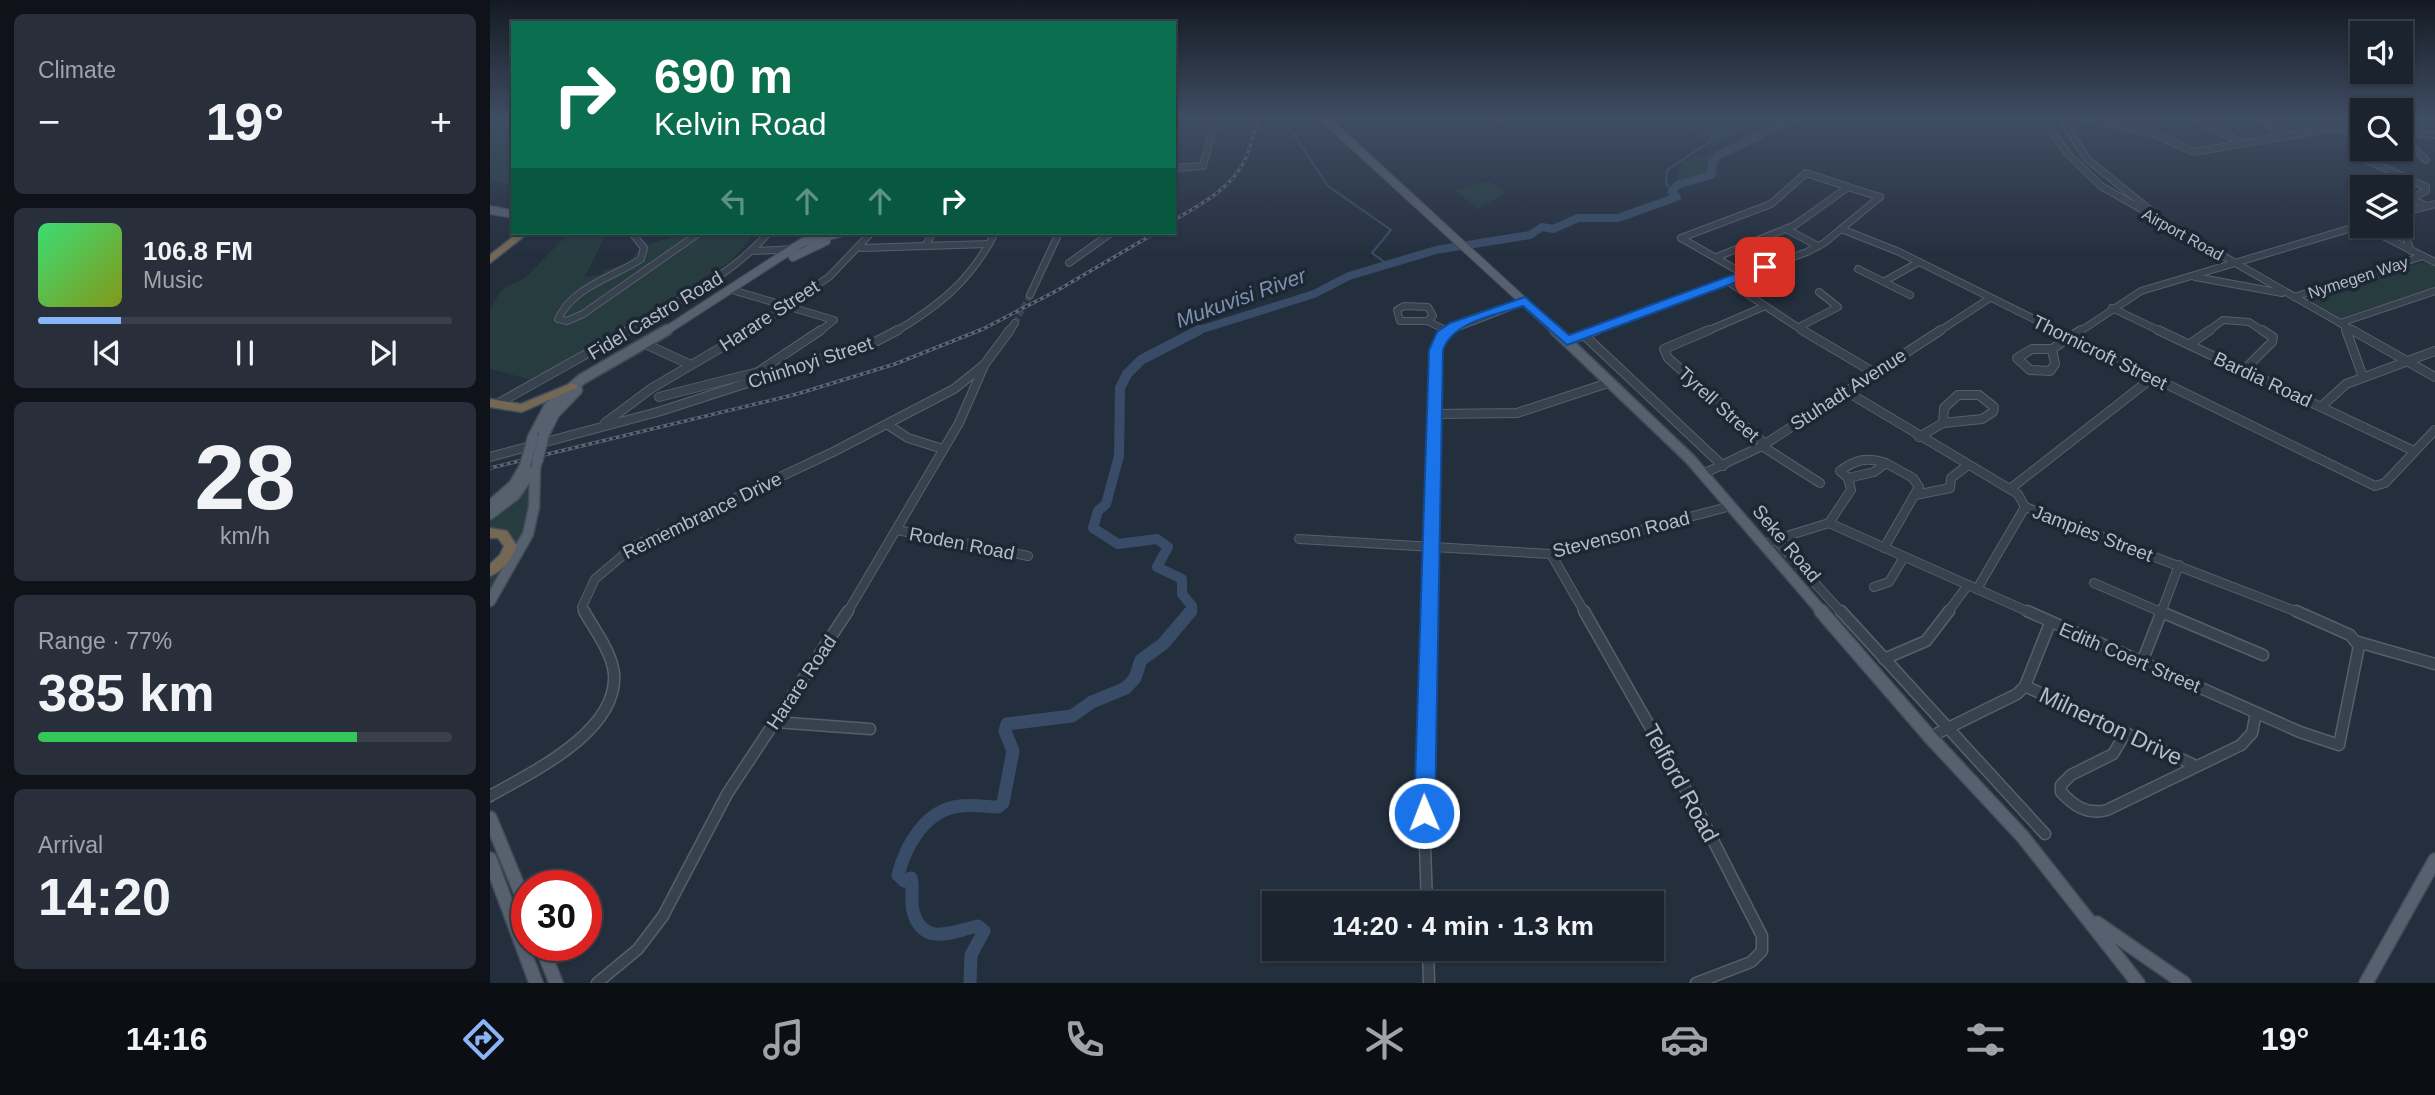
<!DOCTYPE html>
<meta charset="utf-8">
<style>
:root{--surface:#1b232e;--page:#282f3a;--text:#f1f3f6;--muted:#a0a4aa;--line:#39404a;--accent:#8ab4f8}
body{margin:0;font-family:Helvetica,sans-serif;background:var(--page);color:var(--text);height:100vh;display:flex;flex-direction:column;font-size:26px;white-space:nowrap}
*{box-sizing:border-box;margin:0}
p{font-size:23px;color:var(--muted)}
.icon{flex:none;width:38px;height:38px;fill:none;stroke:currentColor;stroke-width:2;stroke-linecap:round;stroke-linejoin:round}
.map{position:relative;flex:1;overflow:hidden}
.sheet{display:flex;flex-direction:column;gap:14px;padding:14px;background:#0f1319;width:490px}
.sheet>*{flex:none}
.top-card{position:absolute;left:21px;top:21px;width:665px;height:214px;border-radius:0px;box-shadow:0 2px 5px #0004,0 0 0 2px var(--line);background:#0b6e4f;color:#fff;overflow:hidden}
.tools{position:absolute;left:1860px;top:21px;display:grid;gap:14px}
.tools a{display:grid;place-items:center;width:63px;height:63px;border-radius:0px;background:var(--surface);box-shadow:0 2px 5px #0004,0 0 0 2px var(--line);font-size:35px}
.speed{position:absolute;left:21px;top:870px;display:flex;gap:14px;font-size:35px;font-weight:700;text-align:center}
.speed>*{display:grid;place-content:center;width:91px;height:91px;border-radius:50%;background:var(--surface);box-shadow:0 2px 5px #0004,0 0 0 2px var(--line);line-height:1}
.speed .limit{border:10px solid #d22;background:#fff;color:#111}
.pin{position:absolute;display:grid;place-items:center;width:60px;height:60px;color:#fff;margin:-30px;border-radius:14px;box-shadow:0 4px 10px #0006}
.me{position:absolute;width:77px;margin:-38px;rotate:359deg;stroke-linejoin:round;filter:drop-shadow(0 0 5px #0008)}
.turn{display:flex;align-items:center;gap:24px;height:147px;padding:0 28px;font-size:32px}
.turn .icon{width:91px;height:91px;stroke-width:2.5}
.turn b{display:block;font-size:49px;line-height:60px}
.lanes{display:flex;align-items:center;height:66px;padding:0 28px;background:#0003;justify-content:center;gap:35px;direction:ltr}
.lanes .off{opacity:.35}
.big{font-size:52px;font-weight:700;line-height:1.1}
.sheet .card{flex:1;display:flex;flex-direction:column;justify-content:center;gap:10px;min-width:0;padding:0 24px;border-radius:10px;background:var(--page)}
.sheet .dial{align-items:center;gap:0}
.dial b{font-size:91px;line-height:1}
.song{display:flex;align-items:center;gap:21px}
.cover{width:84px;height:84px;border-radius:10px;background:linear-gradient(135deg,hsl(140 70% 55%),hsl(70 70% 35%))}
.played{height:7px;border-radius:4px;background:linear-gradient(90deg,var(--accent) 20%,var(--line) 20%)}
.keys{display:flex;justify-content:space-around;direction:ltr}
.heat{display:flex;justify-content:space-between;align-items:center;font-size:38px;direction:ltr}
.charge{height:10px;border-radius:5px;background:linear-gradient(90deg,#34c759 77%,var(--line) 0)}
.trip{position:absolute;left:772px;top:891px;width:402px;height:70px;border-radius:0px;background:var(--surface);box-shadow:0 2px 5px #0004,0 0 0 2px var(--line);font-weight:700;line-height:70px;text-align:center}
.tabs{display:flex;height:112px;justify-content:space-around;align-items:center;background:#0b0e12;color:var(--muted)}
.tabs .icon{width:49px;height:49px}
.tabs .selected{color:var(--accent)}
.tabs b{font-size:32px;color:var(--text)}
main{display:flex;flex:1;min-height:0}
.map>svg:first-child{display:block}
.green{fill:#263c3f}
.lines{fill:none;stroke-linecap:round;stroke-linejoin:round}
.stream{stroke:#394c67;stroke-width:2}
.river-far2{stroke:#394c67;stroke-width:8}
.river-far1{stroke:#394c67;stroke-width:10}
.river{stroke:#394c67;stroke-width:13}
.minor-tunnel{stroke:#3a4453;stroke-width:6;stroke-dasharray:6 2.5;stroke-linecap:butt}
.minor-far2-casing{stroke:#565f6c;stroke-width:8}
.minor-far1-casing{stroke:#565f6c;stroke-width:10}
.minor-casing{stroke:#565f6c;stroke-width:13}
.major-far2-casing{stroke:#414a57;stroke-width:10}
.major-far1-casing{stroke:#414a57;stroke-width:13}
.major-casing{stroke:#414a57;stroke-width:16}
.highway-casing{stroke:#434c59;stroke-width:3}
.minor-far2{stroke:#38414e;stroke-width:6}
.minor-far1{stroke:#38414e;stroke-width:8}
.minor{stroke:#38414e;stroke-width:10}
.major-far2{stroke:#56606e;stroke-width:8}
.major-far1{stroke:#56606e;stroke-width:10}
.major{stroke:#56606e;stroke-width:13}
.highway{fill:#746855;fill-rule:evenodd}
.rail-casing{stroke:#5a6575;stroke-width:3.5}
.rail{stroke:#1d2633;stroke-width:2;stroke-dasharray:3.5;stroke-linecap:butt}
.major-bridge-casing{stroke:#414a57;stroke-width:13;stroke-linecap:butt}
.major-bridge{stroke:#56606e;stroke-width:10}
.route{fill:#1a73e8;stroke:#114b97;stroke-width:2}
.labels{text-anchor:middle;stroke-width:7;stroke-linejoin:round;paint-order:stroke}
.far-street-label{font-size:16px;fill:#b4bcc9;stroke:#1d2633}
.street-label{font-size:19px;fill:#b4bcc9;stroke:#1d2633}
.water-label{font-size:21px;font-style:italic;fill:#7c92b1;stroke:#1d2633}
.near-street-label{font-size:23px;fill:#b4bcc9;stroke:#1d2633}
</style>
<main>
<section class="sheet">
<div class="card"><p>Climate</p>
<div class="heat"><a>−</a><b class="big">19°</b><a>+</a></div>
</div>
<div class="card">
<div class="song"><i class="cover"></i><div><b>106.8 FM</b><p>Music</p></div></div>
<div class="played"></div>
<div class="keys"><svg class="icon" aria-label="previous" viewBox="0 0 24 24"><path d="M18 5L8 12l10 7zM5 5v14"/></svg><svg class="icon" aria-label="pause" viewBox="0 0 24 24"><path d="M8 5v14M16 5v14"/></svg><svg class="icon" aria-label="next" viewBox="0 0 24 24"><path d="M6 5l10 7-10 7zM19 5v14"/></svg></div>
</div>
<div class="card dial"><b>28</b><p>km/h</p></div>
<div class="card"><p>Range · 77%</p><b class="big">385 km</b><div class="charge"></div></div>
<div class="card"><p>Arrival</p><b class="big">14:20</b></div>
</section>
<div class="map">
<svg width="1945" height="983" viewBox="0 0 1945 983">
<rect width="100%" height="100%" fill="#242f3e"/>
<g class="green">
<path d="M0 118H23V185L0 181Z"/>
<path d="M1204 118H1280L1225 146 1202 132Z"/>
<path d="M1295 120 1307 121 1227 158 1229 176 1189 189 1187 178 1193 159 1219 155Z"/>
<path d="M998 181 1014 190 1011 196 987 209 966 191Z"/>
<path d="M79 233H135L115 236 95 277 112 274 114 270 139 263 150 247 179 238 185 233H265L241 261 49 382 0 369V310L11 290 35 278Z"/>
<path d="M1936 261 1945 265V287L1850 318 1816 298Z"/>
<path d="M44 482 34 536 0 594V575L24 552V541L10 531H0V519L26 502Z"/>
</g>
<g class="lines">
<g class="stream">
<path d="M793 118 838 186 901 230 882 253 897 264"/>
<path d="M1182 192 1176 183 1177 170 1218 143 1237 118"/>
</g>
<path class="river-far2" d="M703 332 824 294 859 276 946 250 1040 235 1052 227 1063 229 1088 218H1128L1187 197 1182 192 1187 185 1221 175 1222 163 1229 155 1306 118"/>
<path class="river-far1" d="M701 613 702 606 692 594V579L667 567 678 547 667 539 628 544 603 528 608 511 616 504 629 456 630 388 637 374 651 360 709 330"/>
<path class="river" d="M480 983 481 955 494 931 488 926C464 931 433 948 423 911 420 900 424 889 421 878L414 881 408 875C416 845 435 810 470 806 482 804 495 807 508 807L513 803 523 751 515 731 517 724 582 716 602 702 636 688 645 678 651 660 673 644 701 611"/>
<path class="minor-tunnel" d="M525 323 540 295"/>
<g class="minor-far2-casing">
<g id="minor-far2">
<path d="M1571 118 1597 159 1660 210"/>
<path d="M1594 118 1665 134 1703 152 1837 129 1872 130"/>
<path d="M1705 118 1752 143"/>
<path d="M1767 118 1797 135"/>
<path d="M1911 133 1945 135"/>
<path d="M1563 134 1578 154 1611 186 1866 332"/>
<path d="M1911 135 1936 160"/>
<path d="M1875 159 1936 187V191L1921 198 1936 206"/>
<path d="M684 168 713 166 726 118"/>
<path d="M1911 213 1945 204"/>
<path d="M1911 223 1921 251"/>
<path d="M1871 225 1945 262"/>
<path d="M1296 229 1328 246"/>
<path d="M1351 229 1407 251 1570 332"/>
<path d="M142 233 154 248 151 259C122 278 84 286 68 319L77 321 93 314 209 233"/>
<path d="M1191 238 1281 204 1316 173 1358 187"/>
<path d="M1191 238 1254 274"/>
<path d="M435 246 443 233"/>
<path d="M372 248 499 244"/>
<path d="M265 251 304 249"/>
<path d="M1227 257 1305 225 1358 187 1390 197"/>
<path d="M579 263 621 233"/>
<path d="M1368 269 1420 295"/>
<path d="M1705 277 1792 293"/>
<path d="M1237 281 1315 332"/>
<path d="M1395 281 1429 262"/>
<path d="M242 290 344 320 329 332"/>
<path d="M540 295 569 233"/>
<path d="M1804 297 1933 256"/>
<path d="M914 306 938 307 943 316 937 321H910L907 310Z"/>
<path d="M1622 308 1672 332"/>
<path d="M937 321 956 330"/>
<path d="M1850 323 1945 291"/>
<path d="M1309 327 1348 307 1329 292"/>
<path d="M1855 327 1856 332"/>
<path d="M137 332C184 302 242 276 278 233"/>
<path d="M258 332 339 277 381 233"/>
<path d="M405 332C450 305 481 280 505 233"/>
<path d="M519 332 525 323"/>
<path d="M955 332 1035 301"/>
<path d="M1102 332 1317 252 1334 243 1390 197"/>
<path d="M1215 332 1273 307"/>
<path d="M1448 332 1500 298"/>
<path d="M1589 332 1651 291 1872 225"/>
<path d="M1717 332 1733 320 1759 322 1774 332"/>
</g>
</g>
<g class="minor-far1-casing">
<g id="minor-far1">
<path d="M1219 330 1174 349 1178 358 1275 444"/>
<path d="M1312 330 1383 372"/>
<path d="M1566 330 1885 486 1895 483 1945 430"/>
<path d="M1668 330 1924 451"/>
<path d="M1856 330 1873 377"/>
<path d="M1862 330 1945 377"/>
<path d="M1094 335 1233 466"/>
<path d="M1077 341 1107 330"/>
<path d="M153 343 201 365"/>
<path d="M1700 344 1720 330"/>
<path d="M1542 349H1562L1565 364 1560 371 1540 370 1527 358Z"/>
<path d="M1562 349 1591 330"/>
<path d="M1754 370 1782 342 1783 337 1772 330"/>
<path d="M1354 390 1528 494 1535 507 1810 613"/>
<path d="M1468 395H1489L1504 407 1503 412 1492 419 1453 423 1454 408Z"/>
<path d="M169 397 268 372 331 330"/>
<path d="M7 404 139 330"/>
<path d="M1832 406 1856 384 1945 351"/>
<path d="M945 414 1027 413 1121 382"/>
<path d="M115 423 162 388 261 330"/>
<path d="M398 425 418 438 453 449"/>
<path d="M1429 437 1453 423"/>
<path d="M1272 446 1330 483"/>
<path d="M0 457 171 411 387 341 408 330"/>
<path d="M1213 474 1272 446 1451 330"/>
<path d="M1358 478 1350 471C1366 459 1377 457 1396 463"/>
<path d="M1520 489 1662 378"/>
<path d="M1425 495 1460 488 1461 478 1478 465"/>
<path d="M1339 523 1541 613"/>
<path d="M407 530 538 556"/>
<path d="M809 539 1061 554 1241 506"/>
<path d="M1286 540 1352 613"/>
<path d="M1281 541 1339 523 1361 490 1358 478 1384 472 1396 463 1423 478 1429 487 1394 548"/>
<path d="M1061 554 1095 613"/>
<path d="M1604 583 1673 613"/>
<path d="M1384 587 1399 582 1414 557"/>
<path d="M1487 589 1535 507"/>
<path d="M95 613 92 607 105 579 144 546 343 452 464 389 494 365 520 330"/>
<path d="M357 613 469 423 493 368"/>
<path d="M938 613 946 350 956 330"/>
<path d="M1457 613 1478 585"/>
<path d="M1671 613 1689 565"/>
</g>
</g>
<g class="minor-casing">
<g id="minor">
<path d="M1094 611 1208 811 1272 936V951L1261 962 1206 983"/>
<path d="M1351 611 1555 834"/>
<path d="M1537 611 1810 732 1849 745 1869 646 1860 635 1806 611"/>
<path d="M1669 611 1773 655"/>
<path d="M1868 642 1945 664"/>
<path d="M1394 659 1436 641 1459 611"/>
<path d="M1652 662 1672 611"/>
<path d="M1535 686 1706 766"/>
<path d="M285 722 380 729"/>
<path d="M1635 734 1623 754 1581 775 1571 785V792C1584 806 1597 815 1617 810L1751 745 1762 733 1766 713"/>
<path d="M1440 737 1527 694 1535 686 1560 623"/>
<path d="M0 796C42 772 128 732 124 674 122 652 104 629 94 611"/>
<path d="M937 903 933 790 938 611"/>
<path d="M938 948 939 983"/>
<path d="M107 983 148 949 173 916 237 794 358 611"/>
</g>
</g>
<g class="major-far2-casing">
<g id="major-far2">
<path d="M834 118 1067 332"/>
<path d="M0 210 23 214"/>
<path d="M303 257 336 241"/>
<path d="M174 332 313 242 350 233"/>
</g>
</g>
<g class="major-far1-casing">
<g id="major-far1">
<path d="M1065 330 1200 459 1333 613"/>
<path d="M54 434 64 414 87 390"/>
<path d="M43 437 59 407 92 379 177 330"/>
<path d="M0 506 24 485 35 466"/>
<path d="M0 514 25 495 46 465"/>
<path d="M0 601 38 534 44 507 45 470"/>
</g>
</g>
<g class="major-casing">
<g id="major">
<path d="M1331 611 1440 737 1533 837 1648 983"/>
<path d="M0 818 37 908"/>
<path d="M0 859 46 983"/>
<path d="M1607 923 1694 983"/>
<path d="M51 945 66 983"/>
<path d="M1876 983 1945 860"/>
</g>
</g>
<g class="highway-casing">
<g id="highway">
<path d="M28 233H38L0 263V255Z"/>
<path d="M82 383 88 386 86 388 32 412 0 407V399L31 404Z"/>
<path d="M0 528 17 531 27 546C21 559 14 570 0 576V564L10 555 14 546 8 538H0Z"/>
</g>
</g>
<use href="#minor-far2" class="minor-far2"/>
<use href="#minor-far1" class="minor-far1"/>
<use href="#minor" class="minor"/>
<use href="#major-far2" class="major-far2"/>
<use href="#major-far1" class="major-far1"/>
<use href="#major" class="major"/>
<use href="#highway" class="highway"/>
<g class="rail-casing">
<g id="rail">
<path d="M999 125 1018 118"/>
<path d="M684 220C711 204 741 189 755 160 761 147 763 132 769 118"/>
<path d="M0 468 307 394 405 364 493 329 568 290 665 233"/>
</g>
</g>
<use href="#rail" class="rail"/>
<g class="major-bridge-casing">
<g id="major-bridge">
<path d="M47 462 54 434"/>
<path d="M35 466 43 437"/>
</g>
</g>
<use href="#major-bridge" class="major-bridge"/>
</g>
<linearGradient id="sky" x2="0" y2="1"><stop stop-color="#141a22"/><stop offset="0.46" stop-color="#3f4d63"/><stop offset="1" stop-color="#3f4d63" stop-opacity="0"/></linearGradient>
<rect width="1945" height="256" fill="url(#sky)"/>
<path class="route" d="M1275 263 1279 264V270L1077 345 1033 306C1006 315 963 321 953 350L945 813 942 820 934 823 927 820 924 813 939 350 947 332 960 323 1035 297 1079 335Z"/>
<g class="labels">
<g class="far-street-label">
<text transform="translate(1693 234) rotate(29)" y="6">Airport Road</text>
<text transform="translate(1868 277) rotate(-18)" y="6">Nymegen Way</text>
</g>
<g class="street-label">
<text transform="translate(165 315) rotate(-31)" y="7">Fidel Castro Road</text>
<text transform="translate(279 315) rotate(-33)" y="7">Harare Street</text>
<text transform="translate(1610 352) rotate(26)" y="7">Thornicroft Street</text>
<text transform="translate(320 362) rotate(-18)" y="7">Chinhoyi Street</text>
<text transform="translate(1773 379) rotate(25)" y="7">Bardia Road</text>
<text transform="translate(1358 389) rotate(-33)" y="7">Stuhadt Avenue</text>
<text transform="translate(1229 404) rotate(42)" y="7">Tyrell Street</text>
<text transform="translate(212 515) rotate(-26)" y="7">Remembrance Drive</text>
<text transform="translate(1603 533) rotate(21)" y="7">Jampies Street</text>
<text transform="translate(1131 534) rotate(-14)" y="7">Stevenson Road</text>
<text transform="translate(472 543) rotate(11)" y="7">Roden Road</text>
<text transform="translate(1297 543) rotate(50)" y="7">Seke Road</text>
<text transform="translate(1640 657) rotate(23)" y="7">Edith Coert Street</text>
<text transform="translate(311 682) rotate(-56)" y="7">Harare Road</text>
</g>
<g class="water-label">
<text transform="translate(751 298) rotate(-20)" y="7">Mukuvisi River</text>
</g>
<g class="near-street-label">
<text transform="translate(1621 726) rotate(25)" y="8">Milnerton Drive</text>
<text transform="translate(1191 783) rotate(61)" y="8">Telford Road</text>
</g>
</g>
</svg>
<div class="tools">
<a><svg class="icon" aria-label="sound" viewBox="0 0 24 24"><path d="M4 9h4l5-4v14l-5-4H4zM17 9q2 3 0 6"/></svg></a>
<a><svg class="icon" aria-label="search" viewBox="0 0 24 24"><circle cx="10" cy="10" r="6"/><path d="M15 15l6 6"/></svg></a>
<a><svg class="icon" aria-label="layers" viewBox="0 0 24 24"><path d="M12 4l9 5-9 5-9-5zM3 14l9 5 9-5"/></svg></a>
</div>
<div class="speed"><div class="limit">30</div></div>
<div class="pin" style="left:1275px;top:267px;background:#d93025"><svg class="icon" aria-label="arrive" viewBox="0 0 24 24"><path d="M6 21V4h12l-3 4 3 4H6"/></svg></div>
<svg class="me" style="left:934px;top:813px" viewBox="-20 -20 40 40"><circle r="17" fill="#1a73e8" stroke="#fff" stroke-width="3"/><path d="M0-11L8 9 0 5-8 9z" fill="#fff"/></svg>
<div class="trip">14:20 · 4 min · 1.3 km</div>
<div class="top-card">
<div class="turn"><svg class="icon" aria-label="right" viewBox="0 0 24 24"><path d="M7 20v-9h11M14 6l5 5-5 5"/></svg><div><b>690 m</b>Kelvin Road</div></div>
<div class="lanes"><svg class="icon off" aria-label="left" viewBox="0 0 24 24"><path d="M17 20v-9H6M10 6l-5 5 5 5"/></svg><svg class="icon off" aria-label="ahead" viewBox="0 0 24 24"><path d="M12 20V5M6 11l6-6 6 6"/></svg><svg class="icon off" aria-label="ahead" viewBox="0 0 24 24"><path d="M12 20V5M6 11l6-6 6 6"/></svg><svg class="icon" aria-label="right" viewBox="0 0 24 24"><path d="M7 20v-9h11M14 6l5 5-5 5"/></svg></div>
</div>
</div>
</main>
<nav class="tabs">
<b>14:16</b>
<svg class="icon selected" aria-label="directions" viewBox="0 0 24 24"><path d="M12 3l9 9-9 9-9-9zM9 14v-3h6M13 9l2 2-2 2"/></svg>
<svg class="icon" aria-label="music" viewBox="0 0 24 24"><path d="M9 18V5l10-2v13"/><circle cx="6" cy="18" r="3"/><circle cx="16" cy="16" r="3"/></svg>
<svg class="icon" aria-label="phone" viewBox="0 0 24 24"><path d="M5 4h4l2 5-3 2q2 4 5 5l2-3 5 2v4C11 20 4 13 5 4z"/></svg>
<svg class="icon" aria-label="climate" viewBox="0 0 24 24"><path d="M12 3v18M4 7l16 10M4 17L20 7"/></svg>
<svg class="icon" aria-label="car" viewBox="0 0 24 24"><path d="M5 17H2v-5l4-1 3-4h7l3 4 3 1v5h-3M9 17h6M6 11h13"/><circle cx="7" cy="17" r="2"/><circle cx="17" cy="17" r="2"/></svg>
<svg class="icon" aria-label="filters" viewBox="0 0 24 24"><path d="M4 7h16M4 17h16"/><circle cx="9" cy="7" r="2"/><circle cx="15" cy="17" r="2"/></svg>
<b>19°</b>
</nav>
